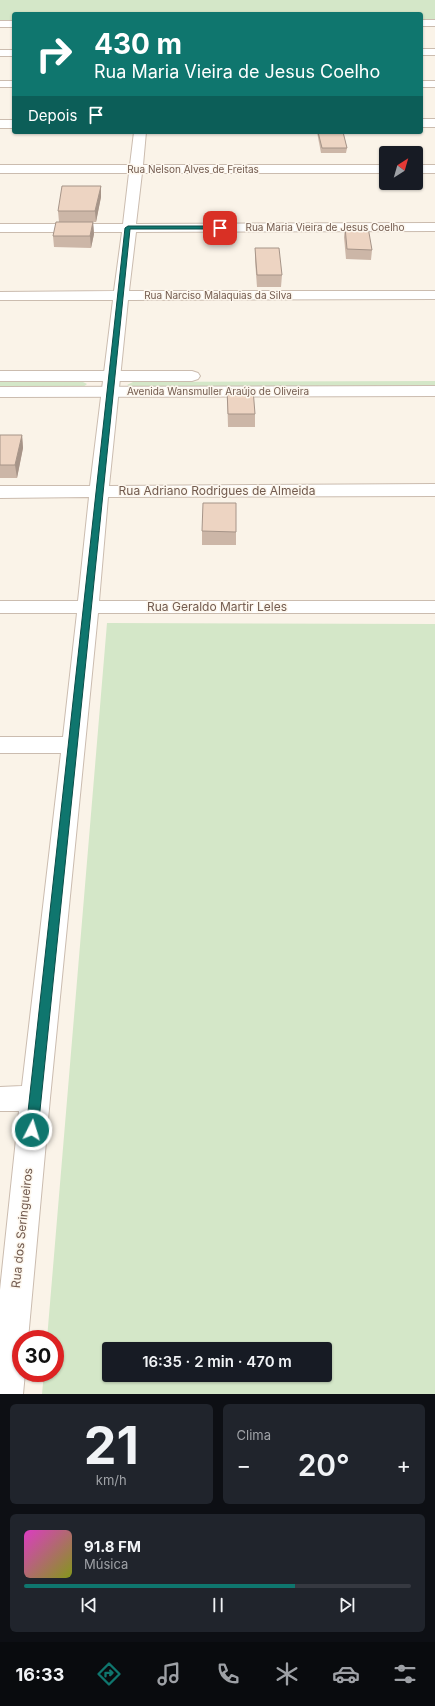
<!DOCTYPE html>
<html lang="pt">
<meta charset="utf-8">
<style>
:root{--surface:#171b24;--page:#20242c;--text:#f1f3f6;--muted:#9ea1a6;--line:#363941;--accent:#0f766e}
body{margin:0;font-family:Inter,sans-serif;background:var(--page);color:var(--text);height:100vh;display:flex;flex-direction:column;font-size:15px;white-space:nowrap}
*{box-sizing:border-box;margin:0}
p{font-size:13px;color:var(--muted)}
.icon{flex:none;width:22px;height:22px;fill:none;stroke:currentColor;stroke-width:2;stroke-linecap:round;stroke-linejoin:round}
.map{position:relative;height:1394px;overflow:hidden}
.side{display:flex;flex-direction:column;gap:10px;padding:10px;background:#0d0f14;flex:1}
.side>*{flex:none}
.hud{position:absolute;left:12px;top:12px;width:411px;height:122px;border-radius:4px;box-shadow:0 1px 3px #0004;background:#0f766e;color:#fff;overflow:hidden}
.needle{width:26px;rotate:37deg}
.fabs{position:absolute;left:379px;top:146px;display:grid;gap:8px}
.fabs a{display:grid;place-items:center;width:44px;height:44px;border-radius:4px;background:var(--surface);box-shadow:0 1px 3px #0004;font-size:20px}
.speed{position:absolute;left:12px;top:1330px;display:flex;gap:8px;font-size:20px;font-weight:700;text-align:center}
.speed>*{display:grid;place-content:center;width:52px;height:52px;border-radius:50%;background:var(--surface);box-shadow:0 1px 3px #0004;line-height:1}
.speed .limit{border:6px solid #d22;background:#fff;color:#111}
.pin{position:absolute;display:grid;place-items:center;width:34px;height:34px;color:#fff;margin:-17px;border-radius:8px;box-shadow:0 2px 6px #0006}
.me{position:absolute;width:44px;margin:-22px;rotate:5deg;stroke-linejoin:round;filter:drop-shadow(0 0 3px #0008)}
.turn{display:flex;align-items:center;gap:14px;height:84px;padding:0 16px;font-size:18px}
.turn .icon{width:52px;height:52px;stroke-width:2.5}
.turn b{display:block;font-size:28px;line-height:34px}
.then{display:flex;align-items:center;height:38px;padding:0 16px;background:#0003;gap:8px;font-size:15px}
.big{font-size:30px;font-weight:600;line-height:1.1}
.side .card{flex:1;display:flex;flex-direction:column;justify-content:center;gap:6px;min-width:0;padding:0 14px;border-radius:6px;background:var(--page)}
.side .dial{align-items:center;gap:0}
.dial b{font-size:52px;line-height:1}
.song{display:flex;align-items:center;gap:12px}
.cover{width:48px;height:48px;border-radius:6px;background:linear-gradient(135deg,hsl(310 70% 55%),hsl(70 70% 35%))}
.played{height:4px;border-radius:2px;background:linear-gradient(90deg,var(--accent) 70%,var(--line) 70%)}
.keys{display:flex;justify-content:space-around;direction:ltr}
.heat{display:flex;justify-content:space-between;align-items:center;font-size:22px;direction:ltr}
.side .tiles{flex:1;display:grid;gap:10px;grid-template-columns:1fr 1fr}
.card:last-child{grid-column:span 2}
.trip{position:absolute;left:102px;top:1342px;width:230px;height:40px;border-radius:4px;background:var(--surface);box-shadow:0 1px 3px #0004;font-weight:600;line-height:40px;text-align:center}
.menu{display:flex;height:64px;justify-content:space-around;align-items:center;background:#090b0e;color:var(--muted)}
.menu .icon{width:28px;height:28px}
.menu .selected{color:var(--accent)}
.menu b{font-size:18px;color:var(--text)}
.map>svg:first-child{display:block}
.green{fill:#d4e7c8;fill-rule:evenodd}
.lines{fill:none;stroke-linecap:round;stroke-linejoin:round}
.minor-casing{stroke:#cbbcaf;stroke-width:2}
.tertiary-casing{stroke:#cbbcaf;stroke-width:2}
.minor{fill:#fff;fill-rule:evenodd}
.tertiary{fill:#fff;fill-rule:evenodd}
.wall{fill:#ccb6a7}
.shaded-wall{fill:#a69488}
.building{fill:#edd4c2;stroke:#a69488}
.route{fill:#0f766e;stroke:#0a4d48}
.labels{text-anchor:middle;stroke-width:3;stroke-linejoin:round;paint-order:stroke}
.far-street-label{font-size:10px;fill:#725b4f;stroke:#fdf7ee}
.street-label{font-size:12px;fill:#725b4f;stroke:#fdf7ee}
</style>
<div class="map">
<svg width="435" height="1394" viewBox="0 0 435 1394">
<rect width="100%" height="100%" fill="#faf3e8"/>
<g class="green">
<path d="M0 0H435V20H421V14H14V21H0Z"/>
<path d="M435 381V386L133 387 127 385 133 382Z"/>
<path d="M0 382H83L87 384 83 387H0Z"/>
<path d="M107 623 435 624V1394H42L44 1373H55V1339H47ZM109 1349H325V1375H109Z"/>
</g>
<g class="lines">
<g class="minor-casing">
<g id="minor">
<rect x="421" y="20" width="14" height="6"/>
<rect x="0" y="21" width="14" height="6"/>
<rect x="421" y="49" width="14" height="6"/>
<rect x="0" y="50" width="14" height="6"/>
<rect x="0" y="81" width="14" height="6"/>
<rect x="421" y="81" width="14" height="6"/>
<rect x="421" y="119" width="14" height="8"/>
<rect x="0" y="120" width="14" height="8"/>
<path d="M134 132H146L143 165H386V173H142L136 224 435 223V231L136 232 129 291H435V299L128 300 109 486 435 484V496L108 497 99 601H435V613H98L50 1098 28 1339H21V1373H25L23 1394H0V1290L19 1111H0V1087L22 1086 61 753H0V737H63L77 613H0V601H78L89 497 0 498V486H90L113 300H0V292L114 291 122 232H0V224H123L129 173H0V165H130Z"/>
<rect x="416" y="165" width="19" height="8"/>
</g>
</g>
<g class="tertiary-casing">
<g id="tertiary">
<path d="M0 371H192L198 373 200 376 198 379 192 381H0Z"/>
<path d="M435 386V396L0 397V387Z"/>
</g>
</g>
<use href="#minor" class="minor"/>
<use href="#tertiary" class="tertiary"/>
</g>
<g class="wall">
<path d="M317 132H343L347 148 346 153H321Z"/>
<path d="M101 186V197L96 222H93L94 234 91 248 54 247 53 236 59 222 58 211Z"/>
<path d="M345 227 372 250 371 260 346 259 344 237Z"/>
<path d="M255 248 282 275 281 287H257L255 260Z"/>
<path d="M227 389 255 414V427H228Z"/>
<path d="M0 435H22L23 448 17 478H0Z"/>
<path d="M236 503V545H202V531Z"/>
</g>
<g class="shaded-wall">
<path d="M101 186V197L96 222 95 211Z"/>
<path d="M93 222 94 234 91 248 90 236Z"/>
<path d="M22 435 23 448 17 478 15 465Z"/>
</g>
<g class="building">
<path d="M318 132H343L347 148H322Z"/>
<path d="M62 186H101L95 211H58Z"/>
<path d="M56 222H93L90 236H53Z"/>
<path d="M345 227H368L372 250 347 249Z"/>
<path d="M255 248H279L282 275H257Z"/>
<path d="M227 389H253L255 414H228Z"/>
<path d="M0 435H22L15 465H0Z"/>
<path d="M203 503H236V532L202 531Z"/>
</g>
<path class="route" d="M128 226H220L223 228 220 229H130L38 1130 36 1133 32 1135 27 1133 26 1130 125 228Z"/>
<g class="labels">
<g class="far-street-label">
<text x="193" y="173">Rua Nelson Alves de Freitas</text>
<text x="325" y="231">Rua Maria Vieira de Jesus Coelho</text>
<text x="218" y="299">Rua Narciso Malaquias da Silva</text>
<text x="218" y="395">Avenida Wansmuller Araújo de Oliveira</text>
</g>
<g class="street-label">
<text x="217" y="495">Rua Adriano Rodrigues de Almeida</text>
<text x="217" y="611">Rua Geraldo Martir Leles</text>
<text transform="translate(22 1228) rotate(-84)" y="4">Rua dos Seringueiros</text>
</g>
</g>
</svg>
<div class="fabs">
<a><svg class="needle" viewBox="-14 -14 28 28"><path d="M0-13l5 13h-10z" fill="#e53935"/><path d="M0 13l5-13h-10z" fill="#9ea1a6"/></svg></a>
</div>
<div class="speed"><div class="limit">30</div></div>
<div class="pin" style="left:220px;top:228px;background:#d93025"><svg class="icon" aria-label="arrive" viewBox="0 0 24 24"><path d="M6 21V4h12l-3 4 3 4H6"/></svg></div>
<svg class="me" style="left:32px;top:1130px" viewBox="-20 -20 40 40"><circle r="17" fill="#0f766e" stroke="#fff" stroke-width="3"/><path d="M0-11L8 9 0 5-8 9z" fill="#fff"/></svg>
<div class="trip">16:35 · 2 min · 470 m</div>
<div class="hud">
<div class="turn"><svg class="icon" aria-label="right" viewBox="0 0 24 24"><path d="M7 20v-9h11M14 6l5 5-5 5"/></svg><div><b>430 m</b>Rua Maria Vieira de Jesus Coelho</div></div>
<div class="then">Depois<svg class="icon" aria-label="arrive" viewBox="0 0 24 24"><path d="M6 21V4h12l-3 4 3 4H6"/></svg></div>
</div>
</div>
<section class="side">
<div class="tiles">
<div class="card dial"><b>21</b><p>km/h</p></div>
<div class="card"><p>Clima</p>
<div class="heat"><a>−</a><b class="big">20°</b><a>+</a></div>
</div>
<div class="card">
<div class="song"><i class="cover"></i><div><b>91.8 FM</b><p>Música</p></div></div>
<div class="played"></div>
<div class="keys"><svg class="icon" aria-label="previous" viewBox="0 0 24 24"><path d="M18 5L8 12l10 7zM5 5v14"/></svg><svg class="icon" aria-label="pause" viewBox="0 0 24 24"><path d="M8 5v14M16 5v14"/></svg><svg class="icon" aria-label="next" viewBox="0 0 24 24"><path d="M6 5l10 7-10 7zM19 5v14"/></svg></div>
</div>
</div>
</section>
<nav class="menu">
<b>16:33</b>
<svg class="icon selected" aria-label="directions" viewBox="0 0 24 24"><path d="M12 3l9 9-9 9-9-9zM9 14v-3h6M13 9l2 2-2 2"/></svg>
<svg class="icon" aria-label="music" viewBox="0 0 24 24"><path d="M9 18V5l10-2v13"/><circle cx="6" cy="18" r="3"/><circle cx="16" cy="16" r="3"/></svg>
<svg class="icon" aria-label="phone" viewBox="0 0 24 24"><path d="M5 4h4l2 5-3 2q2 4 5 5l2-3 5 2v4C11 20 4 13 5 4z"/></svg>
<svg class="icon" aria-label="climate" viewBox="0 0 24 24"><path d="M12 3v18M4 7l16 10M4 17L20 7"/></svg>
<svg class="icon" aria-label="car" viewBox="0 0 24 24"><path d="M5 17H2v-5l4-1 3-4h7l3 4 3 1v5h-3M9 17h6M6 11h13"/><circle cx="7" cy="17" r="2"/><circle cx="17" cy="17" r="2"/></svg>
<svg class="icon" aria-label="filters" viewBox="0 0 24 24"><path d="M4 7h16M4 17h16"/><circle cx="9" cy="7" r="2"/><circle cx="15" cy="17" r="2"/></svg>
</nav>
